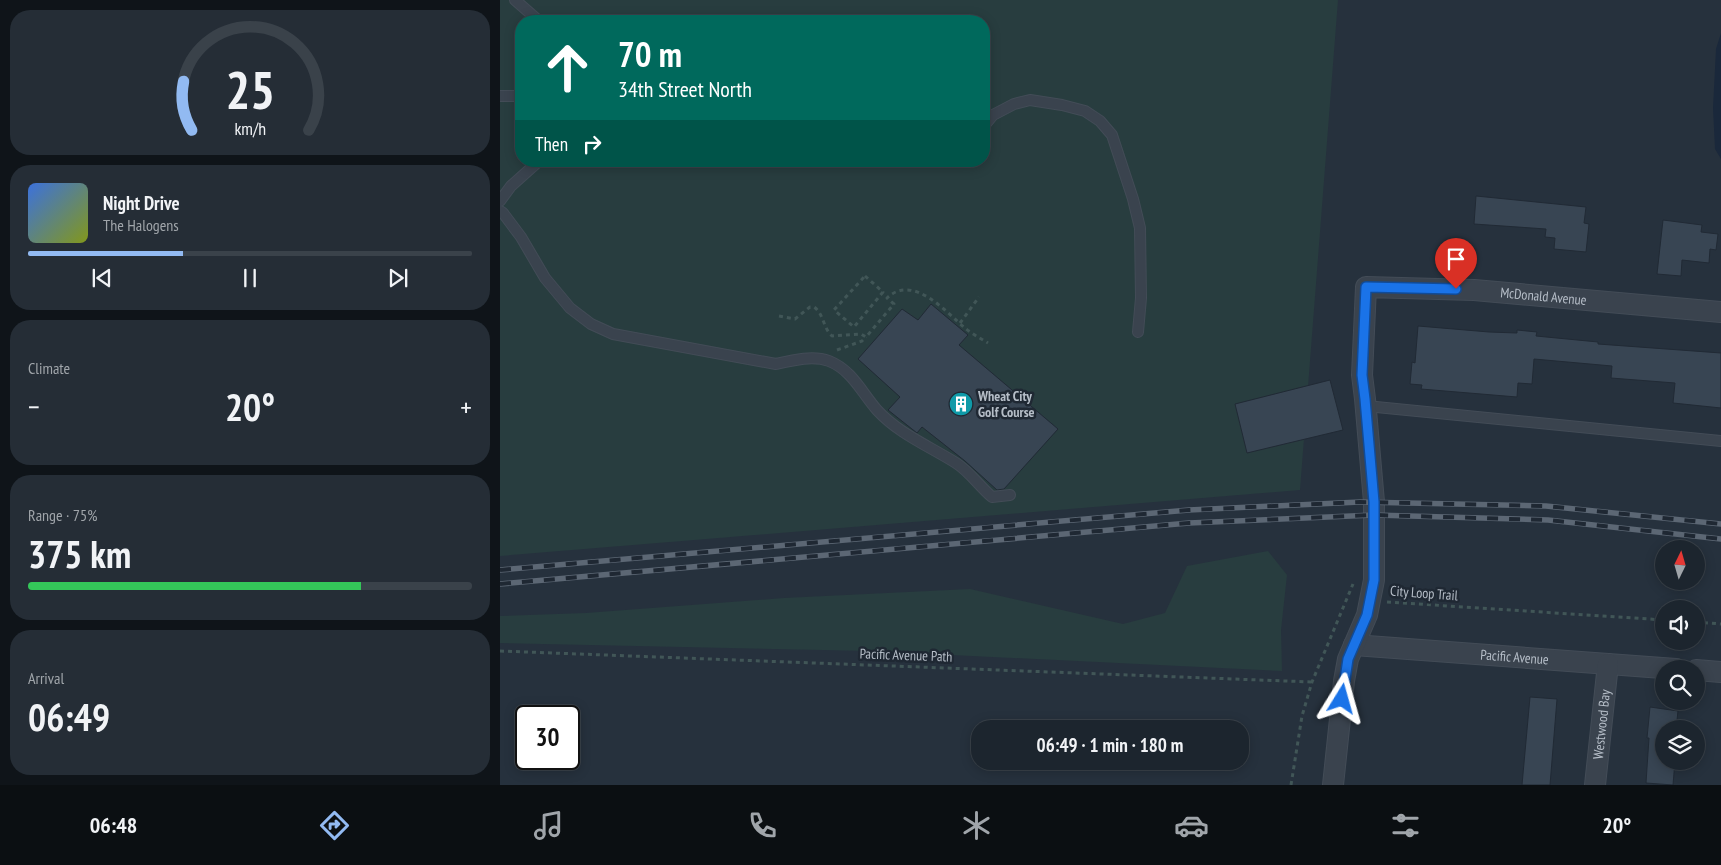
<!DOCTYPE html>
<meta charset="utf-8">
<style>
:root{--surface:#1c252e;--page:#252d36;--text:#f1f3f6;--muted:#a0a5aa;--line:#3a424a;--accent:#92baf2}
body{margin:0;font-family:"PT Sans Narrow",sans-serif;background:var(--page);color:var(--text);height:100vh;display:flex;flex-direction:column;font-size:19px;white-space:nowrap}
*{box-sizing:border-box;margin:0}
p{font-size:16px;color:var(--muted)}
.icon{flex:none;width:28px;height:28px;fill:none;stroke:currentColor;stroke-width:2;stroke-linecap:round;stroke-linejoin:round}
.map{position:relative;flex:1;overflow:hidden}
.panel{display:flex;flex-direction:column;gap:10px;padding:10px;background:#0f1419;width:500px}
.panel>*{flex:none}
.top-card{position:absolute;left:15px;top:15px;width:475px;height:152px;border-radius:20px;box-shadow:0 2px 12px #0003,0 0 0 1px var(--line);background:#00695c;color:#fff;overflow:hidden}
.needle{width:32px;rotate:5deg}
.buttons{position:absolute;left:1155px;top:540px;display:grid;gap:10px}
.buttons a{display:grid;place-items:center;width:50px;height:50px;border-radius:50%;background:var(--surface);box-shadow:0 2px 12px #0003,0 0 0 1px var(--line);font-size:25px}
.speed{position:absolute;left:15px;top:705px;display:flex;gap:10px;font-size:25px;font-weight:700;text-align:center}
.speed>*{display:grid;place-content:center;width:65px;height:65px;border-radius:50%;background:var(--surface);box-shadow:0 2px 12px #0003,0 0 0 1px var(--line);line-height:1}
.speed .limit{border:2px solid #111;border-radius:8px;background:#fff;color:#111}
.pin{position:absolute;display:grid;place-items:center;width:42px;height:42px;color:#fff;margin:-51px -21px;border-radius:50% 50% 50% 0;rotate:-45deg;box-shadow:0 0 5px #0007}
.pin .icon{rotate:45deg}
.me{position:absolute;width:55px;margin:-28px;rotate:8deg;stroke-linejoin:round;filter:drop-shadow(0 0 4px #0008)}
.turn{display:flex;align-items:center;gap:18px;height:105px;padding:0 20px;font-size:22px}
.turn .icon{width:65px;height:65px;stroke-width:2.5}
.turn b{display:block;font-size:35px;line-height:42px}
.then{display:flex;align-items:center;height:48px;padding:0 20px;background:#0003;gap:10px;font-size:19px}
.big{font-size:38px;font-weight:700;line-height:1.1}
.panel .tile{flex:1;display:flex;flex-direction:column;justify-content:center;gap:8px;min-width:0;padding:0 18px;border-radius:20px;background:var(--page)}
.panel .dial{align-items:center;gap:0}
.dial svg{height:130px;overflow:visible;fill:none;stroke:var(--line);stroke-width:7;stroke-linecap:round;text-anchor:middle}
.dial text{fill:var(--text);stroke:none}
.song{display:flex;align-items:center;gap:15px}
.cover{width:60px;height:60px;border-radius:8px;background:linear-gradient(135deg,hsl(220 70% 55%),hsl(70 70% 35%))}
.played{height:5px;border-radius:2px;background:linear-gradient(90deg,var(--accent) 35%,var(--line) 35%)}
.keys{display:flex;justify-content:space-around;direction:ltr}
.heat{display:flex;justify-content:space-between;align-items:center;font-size:28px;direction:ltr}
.charge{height:8px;border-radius:4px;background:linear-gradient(90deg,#34c759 75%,var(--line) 0)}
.trip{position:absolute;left:471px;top:720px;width:278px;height:50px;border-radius:20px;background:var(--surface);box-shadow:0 2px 12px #0003,0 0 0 1px var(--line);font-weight:700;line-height:50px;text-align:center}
.dock{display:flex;height:80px;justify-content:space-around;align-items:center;background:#0b0f12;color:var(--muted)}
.dock .icon{width:35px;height:35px}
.dock .current{color:var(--accent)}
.dock b{font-size:22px;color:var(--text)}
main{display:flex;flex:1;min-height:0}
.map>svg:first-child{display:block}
.green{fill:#283d3f;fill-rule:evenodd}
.water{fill:#1a283b}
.building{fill:#384553;stroke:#212a35}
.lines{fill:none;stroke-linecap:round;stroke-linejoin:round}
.lane-casing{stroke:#434c57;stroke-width:12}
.street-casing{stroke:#434c57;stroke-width:22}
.path{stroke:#415657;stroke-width:3;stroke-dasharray:4 4;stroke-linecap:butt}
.lane{stroke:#3a434e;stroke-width:10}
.street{stroke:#3a434e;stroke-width:20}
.rail-casing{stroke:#5c6774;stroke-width:5.5}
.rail{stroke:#1f2833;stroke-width:4;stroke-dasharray:11;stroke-linecap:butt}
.route-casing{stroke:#114b97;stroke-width:12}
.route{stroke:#1a73e8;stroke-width:9}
.labels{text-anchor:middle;stroke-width:5;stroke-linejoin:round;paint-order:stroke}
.street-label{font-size:14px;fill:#b6bec8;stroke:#1f2833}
.poi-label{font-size:14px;font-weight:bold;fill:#b6bec8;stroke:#1f2833;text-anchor:start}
</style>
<main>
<section class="panel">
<div class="tile dial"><svg viewBox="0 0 100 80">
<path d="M14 69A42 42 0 1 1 86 69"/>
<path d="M14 69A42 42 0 0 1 9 39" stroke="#92baf2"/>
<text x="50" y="56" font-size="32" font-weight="700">25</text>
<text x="50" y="72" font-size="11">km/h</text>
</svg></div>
<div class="tile">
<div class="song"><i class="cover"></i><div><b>Night Drive</b><p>The Halogens</p></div></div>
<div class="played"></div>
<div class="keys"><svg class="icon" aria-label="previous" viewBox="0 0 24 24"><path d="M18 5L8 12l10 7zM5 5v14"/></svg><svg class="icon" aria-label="pause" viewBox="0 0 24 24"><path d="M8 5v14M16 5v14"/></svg><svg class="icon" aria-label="next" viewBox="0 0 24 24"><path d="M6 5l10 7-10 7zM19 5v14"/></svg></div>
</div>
<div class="tile"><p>Climate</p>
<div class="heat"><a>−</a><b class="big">20°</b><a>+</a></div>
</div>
<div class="tile"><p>Range · 75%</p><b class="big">375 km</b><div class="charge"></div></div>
<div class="tile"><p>Arrival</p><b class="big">06:49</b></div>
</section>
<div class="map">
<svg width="1221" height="785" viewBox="0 0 1221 785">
<rect width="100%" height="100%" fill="#26313d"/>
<g class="green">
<path d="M0 0H838L800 490 0 556ZM21 21H484V161H21Z"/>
<path d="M768 551 787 575 781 630 782 671 370 651 0 643V616L86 613 284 598 470 589 623 624 665 613 687 566Z"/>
</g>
<path class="water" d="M1221 33V159L1215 149 1213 108 1216 49Z"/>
<g class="building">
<path d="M976 196 1086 207 1084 223 1089 224 1086 252 1054 249 1055 238 1045 237 1046 229 974 224Z"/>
<path d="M1163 220 1202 225 1201 232 1218 234 1216 250 1210 249 1209 263 1182 260 1181 276 1157 274Z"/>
<path d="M431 304 468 335 459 345 558 429 504 489 497 490 465 461 422 427 417 433 388 410 400 397 358 359 402 309 418 320Z"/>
<path d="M918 326 989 332 1017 333V330L1037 332 1036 336 1098 342V344L1221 353V408L1173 403 1175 383 1111 378 1112 366 1034 359 1032 384 1018 383 1017 397 921 389 922 385 910 384 912 362 915 363Z"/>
<path d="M830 380 843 430 747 453 735 404Z"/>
<path d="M1030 697 1057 699 1050 785H1022Z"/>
<path d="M1150 707 1178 711 1176 729H1164V761H1175L1173 785 1146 783 1149 738H1147Z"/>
</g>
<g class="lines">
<g class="lane-casing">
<g id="lane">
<path d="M15 0 39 21"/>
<path d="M0 96H21"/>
<path d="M484 126 493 115 514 104 530 100 562 105 585 111 600 121 612 135 633 199 640 228 641 298 638 332"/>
<path d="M0 201 11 186 39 161"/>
<path d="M0 211 3 213 21 237 45 278 70 308 91 324 113 334 276 364C293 360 313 355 329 361 352 370 362 393 377 410 399 434 429 446 456 463 470 472 479 486 492 497L510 495"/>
<path d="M866 406 1221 441"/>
</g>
</g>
<g class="street-casing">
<g id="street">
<path id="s1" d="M854 645 1176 669"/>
<path d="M1196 670 1221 672"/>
<path id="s2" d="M833 785 844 681 848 659 867 615 874 580V502L865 399 862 375 866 287 974 290 1221 312"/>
<path id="s3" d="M1095 785 1108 664"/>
</g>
</g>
<g class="path">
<path d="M365 276 383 292 354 327 334 310Z"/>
<path d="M279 316 295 319 310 307H314C324 314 323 328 332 336L361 334 366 337 394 304 387 298C413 273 446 312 465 328 472 334 480 338 488 343"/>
<path d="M460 323 479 297"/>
<path d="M337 350 362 341 366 337"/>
<path d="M887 602 1164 620"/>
<path d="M1196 622 1221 624"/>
<path d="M0 651 812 682"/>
<path d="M791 785 802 716 812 682 853 584"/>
</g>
<use href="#lane" class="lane"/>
<use href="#street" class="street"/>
<g class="rail-casing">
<g id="rail">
<path d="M0 570 689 510 860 502 1046 506 1221 524"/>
<path d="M0 584 689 523 874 515 1048 520 1221 539"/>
</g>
</g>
<use href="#rail" class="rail"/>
</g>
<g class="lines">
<g class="route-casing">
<path id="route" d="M842 699 848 659 867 615 874 580V502L865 399 862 375 866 287 956 289"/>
</g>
<use href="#route" class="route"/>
</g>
<defs>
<g id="building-disc" transform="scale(1.25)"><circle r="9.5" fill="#0f9aa8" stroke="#1f2833"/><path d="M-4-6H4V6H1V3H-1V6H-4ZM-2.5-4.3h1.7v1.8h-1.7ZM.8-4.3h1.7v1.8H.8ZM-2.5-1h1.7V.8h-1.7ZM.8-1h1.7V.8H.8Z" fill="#fff"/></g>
</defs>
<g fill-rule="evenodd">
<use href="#building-disc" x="461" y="404"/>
</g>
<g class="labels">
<g class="street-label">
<text dy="5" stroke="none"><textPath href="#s2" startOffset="682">McDonald Avenue</textPath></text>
<text transform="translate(924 593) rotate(4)" y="5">City Loop Trail</text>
<text transform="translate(406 655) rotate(2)" y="5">Pacific Avenue Path</text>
<text dy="5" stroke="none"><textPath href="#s1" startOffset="161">Pacific Avenue</textPath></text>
<text dy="5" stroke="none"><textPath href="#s3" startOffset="61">Westwood Bay</textPath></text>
</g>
<g class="poi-label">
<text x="478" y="401">Wheat City<tspan x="478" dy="16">Golf Course</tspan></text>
</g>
</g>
</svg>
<div class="buttons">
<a><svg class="needle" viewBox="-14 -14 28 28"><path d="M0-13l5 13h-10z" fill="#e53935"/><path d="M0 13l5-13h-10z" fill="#a0a5aa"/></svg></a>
<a><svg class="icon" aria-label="sound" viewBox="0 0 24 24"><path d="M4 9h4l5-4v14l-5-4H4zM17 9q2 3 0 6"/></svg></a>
<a><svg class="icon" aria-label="search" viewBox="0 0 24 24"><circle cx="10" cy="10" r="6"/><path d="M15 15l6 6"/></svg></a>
<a><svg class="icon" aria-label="layers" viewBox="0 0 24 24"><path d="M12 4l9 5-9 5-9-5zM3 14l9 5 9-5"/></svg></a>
</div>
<div class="speed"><div class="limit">30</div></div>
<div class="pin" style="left:956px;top:289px;background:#d93025"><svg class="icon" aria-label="arrive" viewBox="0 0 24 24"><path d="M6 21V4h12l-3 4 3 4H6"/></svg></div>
<svg class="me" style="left:842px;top:699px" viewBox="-20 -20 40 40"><path d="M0-17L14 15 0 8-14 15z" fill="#1a73e8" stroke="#fff" stroke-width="4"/></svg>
<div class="trip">06:49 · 1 min · 180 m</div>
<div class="top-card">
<div class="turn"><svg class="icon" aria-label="ahead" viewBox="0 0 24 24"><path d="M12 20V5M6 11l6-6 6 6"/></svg><div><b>70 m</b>34th Street North</div></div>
<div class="then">Then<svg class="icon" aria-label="right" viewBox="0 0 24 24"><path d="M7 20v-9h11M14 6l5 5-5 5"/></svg></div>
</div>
</div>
</main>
<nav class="dock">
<b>06:48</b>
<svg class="icon current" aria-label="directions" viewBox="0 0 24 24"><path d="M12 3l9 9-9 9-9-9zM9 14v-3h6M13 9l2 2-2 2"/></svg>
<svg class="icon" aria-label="music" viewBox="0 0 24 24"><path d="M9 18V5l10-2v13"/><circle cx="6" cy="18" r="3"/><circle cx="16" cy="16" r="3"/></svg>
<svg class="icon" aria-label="phone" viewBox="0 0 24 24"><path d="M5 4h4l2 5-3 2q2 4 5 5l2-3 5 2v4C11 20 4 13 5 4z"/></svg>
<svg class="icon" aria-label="climate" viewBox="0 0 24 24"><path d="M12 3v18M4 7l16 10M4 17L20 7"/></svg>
<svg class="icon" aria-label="car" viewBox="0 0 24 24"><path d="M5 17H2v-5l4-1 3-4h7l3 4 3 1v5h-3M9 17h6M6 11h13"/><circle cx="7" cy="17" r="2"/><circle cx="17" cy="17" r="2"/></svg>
<svg class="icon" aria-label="filters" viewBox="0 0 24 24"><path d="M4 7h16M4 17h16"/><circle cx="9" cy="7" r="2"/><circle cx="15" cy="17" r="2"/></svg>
<b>20°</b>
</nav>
